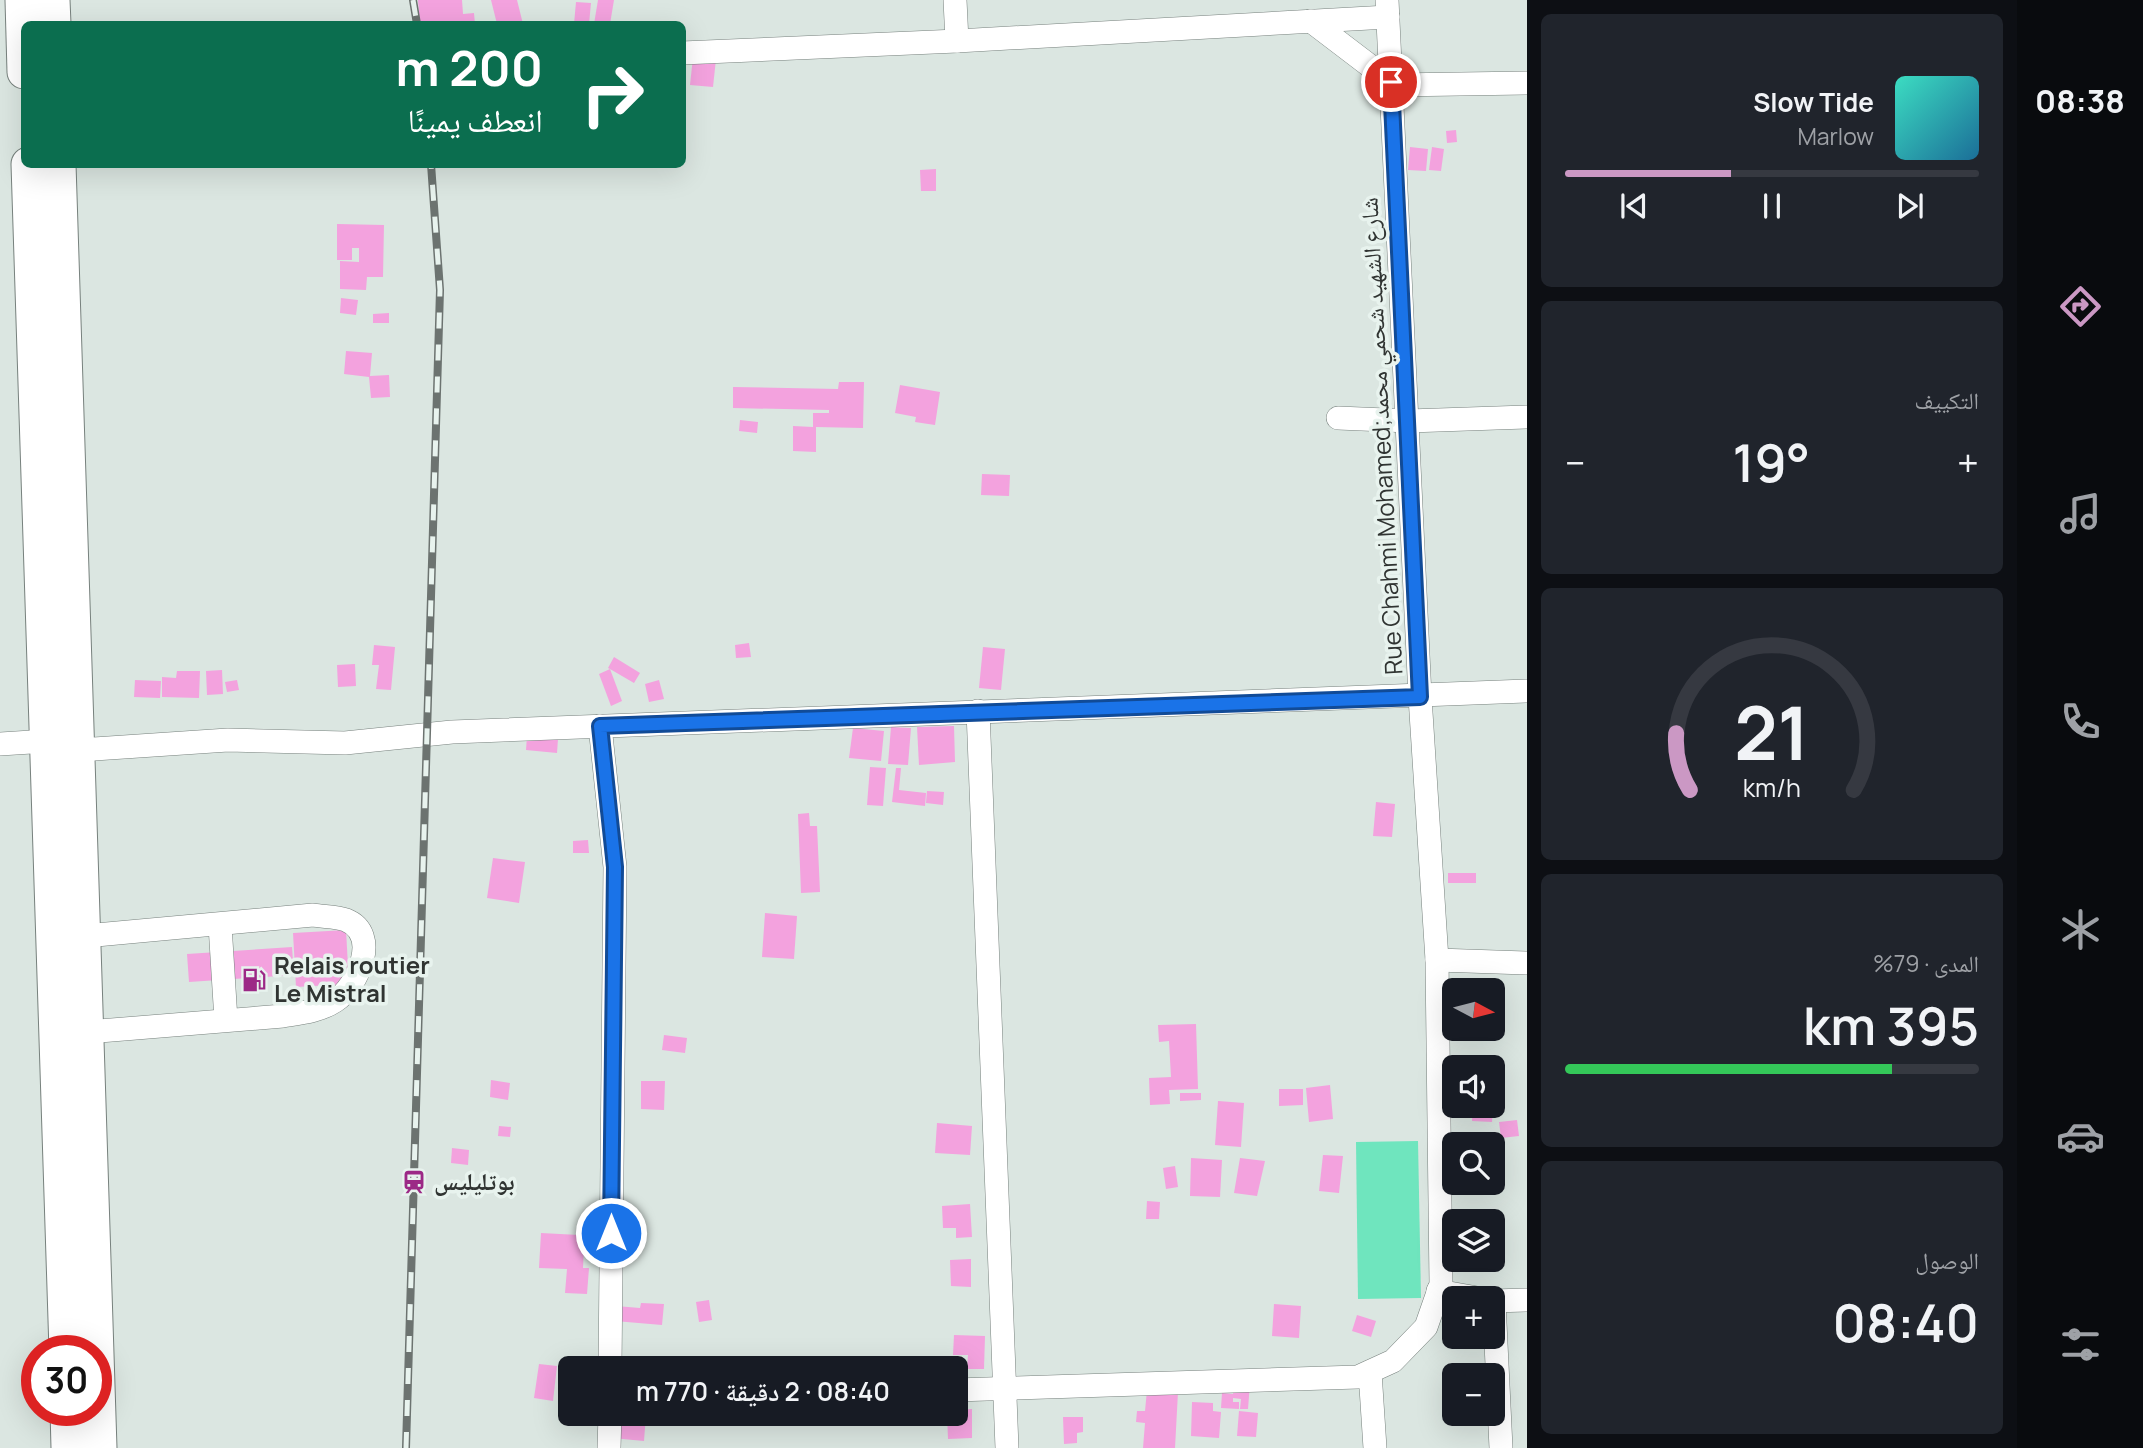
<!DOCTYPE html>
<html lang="ar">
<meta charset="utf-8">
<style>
:root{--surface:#171b24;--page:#20242c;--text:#f1f3f6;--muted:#9ea1a6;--line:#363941;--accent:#cb98c4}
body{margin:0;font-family:Manrope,"Noto Naskh Arabic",sans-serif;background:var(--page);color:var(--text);direction:rtl;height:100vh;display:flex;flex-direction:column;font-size:26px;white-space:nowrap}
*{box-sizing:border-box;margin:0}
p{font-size:23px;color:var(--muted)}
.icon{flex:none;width:38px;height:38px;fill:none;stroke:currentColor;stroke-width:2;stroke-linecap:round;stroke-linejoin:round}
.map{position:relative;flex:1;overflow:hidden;direction:ltr}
.panel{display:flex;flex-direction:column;gap:14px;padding:14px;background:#0d0f14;width:490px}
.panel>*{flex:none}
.banner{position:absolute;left:21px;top:21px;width:665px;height:147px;border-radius:10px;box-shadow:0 7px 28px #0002;direction:rtl;background:#0b6e4f;color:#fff;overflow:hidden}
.needle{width:46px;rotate:97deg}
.controls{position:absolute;left:1442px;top:978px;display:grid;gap:14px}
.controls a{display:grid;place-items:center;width:63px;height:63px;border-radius:10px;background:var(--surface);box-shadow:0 7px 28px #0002;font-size:35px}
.speed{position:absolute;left:21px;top:1335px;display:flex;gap:14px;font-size:35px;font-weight:700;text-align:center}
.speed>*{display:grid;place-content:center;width:91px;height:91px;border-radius:50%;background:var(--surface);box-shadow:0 7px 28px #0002;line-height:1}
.speed .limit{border:10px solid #d22;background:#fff;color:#111}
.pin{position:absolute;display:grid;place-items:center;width:60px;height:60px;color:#fff;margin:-30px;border:4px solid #fff;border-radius:50%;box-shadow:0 2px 7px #0007}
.me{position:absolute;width:77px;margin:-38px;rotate:0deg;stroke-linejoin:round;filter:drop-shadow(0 0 5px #0008)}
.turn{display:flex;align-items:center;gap:24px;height:147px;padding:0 28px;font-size:32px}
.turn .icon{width:91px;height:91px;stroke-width:2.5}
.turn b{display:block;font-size:49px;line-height:60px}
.big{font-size:52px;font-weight:600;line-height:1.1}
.panel .tile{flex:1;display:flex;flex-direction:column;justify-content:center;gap:10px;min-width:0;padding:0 24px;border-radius:10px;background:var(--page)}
.panel .dial{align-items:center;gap:0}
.dial svg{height:182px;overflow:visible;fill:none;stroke:var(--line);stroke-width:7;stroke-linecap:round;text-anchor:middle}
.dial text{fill:var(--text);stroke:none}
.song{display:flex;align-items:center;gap:21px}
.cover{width:84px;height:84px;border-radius:10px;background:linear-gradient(135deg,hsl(170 70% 55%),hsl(200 70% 35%))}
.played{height:7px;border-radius:4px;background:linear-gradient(90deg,var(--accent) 40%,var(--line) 40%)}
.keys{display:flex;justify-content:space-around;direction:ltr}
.heat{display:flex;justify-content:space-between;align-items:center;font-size:38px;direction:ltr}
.charge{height:10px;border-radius:5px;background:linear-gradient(90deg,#34c759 79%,var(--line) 0)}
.trip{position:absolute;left:558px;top:1356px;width:410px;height:70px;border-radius:10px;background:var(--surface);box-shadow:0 7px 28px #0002;font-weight:600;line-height:70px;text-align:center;direction:rtl}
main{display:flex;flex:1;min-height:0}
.tabs{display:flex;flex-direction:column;width:126px;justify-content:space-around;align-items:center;background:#090b0e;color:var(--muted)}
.tabs .icon{width:49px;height:49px}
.tabs .active{color:var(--accent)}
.tabs b{font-size:32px;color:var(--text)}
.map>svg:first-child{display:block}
.green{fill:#6fe5be}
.building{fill:#f3a2de}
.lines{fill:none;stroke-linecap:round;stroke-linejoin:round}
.minor-casing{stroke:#77817d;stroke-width:24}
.highway-casing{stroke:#77817d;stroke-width:35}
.minor{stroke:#fff;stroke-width:23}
.highway{stroke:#fff;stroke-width:33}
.rail-casing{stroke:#6c7370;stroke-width:8}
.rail{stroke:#e8f3ee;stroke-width:5;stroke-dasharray:16;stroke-linecap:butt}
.route-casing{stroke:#114b97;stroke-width:18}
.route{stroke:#1a73e8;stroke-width:12}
.labels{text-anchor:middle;stroke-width:7;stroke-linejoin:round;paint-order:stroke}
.street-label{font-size:24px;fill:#303432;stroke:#e8f3ee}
.poi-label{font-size:24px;font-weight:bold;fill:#303432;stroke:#e8f3ee;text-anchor:start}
</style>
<main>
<nav class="tabs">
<b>08:38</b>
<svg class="icon active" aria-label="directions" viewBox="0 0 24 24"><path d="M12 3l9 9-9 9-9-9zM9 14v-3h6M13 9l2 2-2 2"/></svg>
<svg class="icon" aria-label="music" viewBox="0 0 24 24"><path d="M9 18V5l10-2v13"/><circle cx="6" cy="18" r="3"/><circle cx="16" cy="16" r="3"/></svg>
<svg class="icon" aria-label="phone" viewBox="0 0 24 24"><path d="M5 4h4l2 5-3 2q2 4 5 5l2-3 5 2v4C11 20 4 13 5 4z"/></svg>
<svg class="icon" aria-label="climate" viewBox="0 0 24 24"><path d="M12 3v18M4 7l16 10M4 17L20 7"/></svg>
<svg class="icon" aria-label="car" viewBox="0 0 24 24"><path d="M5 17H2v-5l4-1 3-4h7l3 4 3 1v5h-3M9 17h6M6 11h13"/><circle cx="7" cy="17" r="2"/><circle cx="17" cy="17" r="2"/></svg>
<svg class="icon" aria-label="filters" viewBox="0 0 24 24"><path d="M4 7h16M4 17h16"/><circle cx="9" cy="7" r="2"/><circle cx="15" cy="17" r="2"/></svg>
</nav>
<section class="panel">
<div class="tile">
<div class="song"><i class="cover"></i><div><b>Slow Tide</b><p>Marlow</p></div></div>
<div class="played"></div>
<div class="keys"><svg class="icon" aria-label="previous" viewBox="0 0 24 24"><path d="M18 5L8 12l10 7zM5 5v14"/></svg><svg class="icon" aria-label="pause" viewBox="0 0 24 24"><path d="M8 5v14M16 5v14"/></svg><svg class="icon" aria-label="next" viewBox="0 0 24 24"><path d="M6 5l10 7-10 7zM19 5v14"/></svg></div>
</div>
<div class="tile"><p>التكييف</p>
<div class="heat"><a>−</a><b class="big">19°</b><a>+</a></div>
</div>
<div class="tile dial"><svg viewBox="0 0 100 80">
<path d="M14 69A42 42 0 1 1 86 69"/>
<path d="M14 69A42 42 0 0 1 8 44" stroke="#cb98c4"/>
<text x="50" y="56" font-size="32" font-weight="700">21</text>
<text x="50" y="72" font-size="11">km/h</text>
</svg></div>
<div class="tile"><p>المدى · 79%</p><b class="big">395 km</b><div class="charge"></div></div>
<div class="tile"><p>الوصول</p><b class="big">08:40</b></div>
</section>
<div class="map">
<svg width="1527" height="1448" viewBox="0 0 1527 1448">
<rect width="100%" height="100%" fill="#dbe6e1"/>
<path class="green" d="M1418 1141 1421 1298 1358 1299 1356 1142Z"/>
<g class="building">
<path d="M418 0H462L463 14 474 13 475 24H420Z"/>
<path d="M491 0H517L523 24H497Z"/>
<path d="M598 0H614L610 24H594Z"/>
<path d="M576 2 591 3 589 24H574Z"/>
<path d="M693 57 716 59 713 87 690 85Z"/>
<path d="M1456 130 1457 142 1447 143 1446 131Z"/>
<path d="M1410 147 1428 149 1426 171 1408 170Z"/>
<path d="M1432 147 1444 149 1441 171 1429 170Z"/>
<path d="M936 169V191H921L920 170Z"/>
<path d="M337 224 384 225 383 277H367L366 290 340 289V261L359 262V248H352V260H337Z"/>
<path d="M341 298 358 300 356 315 340 313Z"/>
<path d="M389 313V323H373V314Z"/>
<path d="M346 351 372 353 370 376 389 375 390 397 371 398 369 377 344 374Z"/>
<path d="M839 382H864L863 428 816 427V452L793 451V426L813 427V413H829V410L733 408V387L838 389Z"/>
<path d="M900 385 940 392 935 425 915 422 916 417 895 413Z"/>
<path d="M740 420 758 422 757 433 739 431Z"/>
<path d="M982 474 1010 475 1009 496 981 495Z"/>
<path d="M749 643 751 657 736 658 735 645Z"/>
<path d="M374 645 395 647 391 690 376 689 379 665H372Z"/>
<path d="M983 647 1005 649 1001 690 979 688Z"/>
<path d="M614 657 640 673 634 683 610 669 622 701 611 706 599 674 610 669 608 668Z"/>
<path d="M355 664 356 686 338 687 337 665Z"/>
<path d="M222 670 223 694 207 695 206 671Z"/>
<path d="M177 671H200L199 698 162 697V677L176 678Z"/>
<path d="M135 680 161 681 160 698 134 697Z"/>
<path d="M237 680 239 690 227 692 225 682Z"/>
<path d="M659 680 664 699 649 702 645 684Z"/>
<path d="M954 726 955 762 919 765 917 727Z"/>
<path d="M891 727 911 728 908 765 888 764Z"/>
<path d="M853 728 884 731 881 761 849 758Z"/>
<path d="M527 736 558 739 557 753 526 750Z"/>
<path d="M870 767 886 768 883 806 867 805Z"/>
<path d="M896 768H901L899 790 926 793 925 806 892 802Z"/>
<path d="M927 791 944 792 943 805 926 803Z"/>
<path d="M1376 802 1395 804 1392 837 1373 836Z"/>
<path d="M809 813 810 826H817L820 892 801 893 798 814Z"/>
<path d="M588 840 589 853H573V841Z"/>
<path d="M493 858 525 862 519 903 487 898Z"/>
<rect x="1448" y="873" width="28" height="10"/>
<path d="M765 913 797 916 794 959 762 957Z"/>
<path d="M346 930 349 984 296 987 293 933Z"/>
<path d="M292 947 294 975 189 982 187 954Z"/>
<path d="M1196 1024 1198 1089 1169 1090 1170 1104 1150 1105 1149 1078 1171 1077 1169 1041 1159 1042 1158 1025Z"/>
<path d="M664 1035 687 1038 685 1053 662 1050Z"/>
<path d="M491 1080 510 1083 508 1100 490 1097Z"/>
<path d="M641 1081H665L664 1110 641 1109Z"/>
<path d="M1330 1085 1333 1119 1309 1122 1306 1088Z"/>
<path d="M1279 1089H1303V1105L1279 1106Z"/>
<path d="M1180 1093H1201V1100L1180 1101Z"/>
<path d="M1218 1101 1244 1103 1241 1147 1215 1145Z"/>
<path d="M1473 1107 1493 1109 1492 1122 1472 1121Z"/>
<path d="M1517 1120 1519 1136 1501 1138 1499 1122Z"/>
<path d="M937 1123 972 1126 970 1155 935 1153Z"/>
<path d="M499 1126 511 1127 510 1137 498 1136Z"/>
<path d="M452 1148 469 1150 468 1165 451 1163Z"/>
<path d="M1323 1155 1343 1156 1339 1193 1319 1191Z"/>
<path d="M1191 1158 1222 1160 1220 1197 1190 1196Z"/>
<path d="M1240 1158 1265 1161 1257 1196 1234 1193Z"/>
<path d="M1175 1166 1178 1187 1166 1189 1163 1168Z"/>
<path d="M1147 1201 1160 1202 1159 1219H1146Z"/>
<path d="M970 1204 972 1237 956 1238V1228H943L942 1206Z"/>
<path d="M541 1233 579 1235 578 1246H584L583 1268H589L587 1294 565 1293 567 1269 539 1268Z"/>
<path d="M971 1259V1287L951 1286 950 1260Z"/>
<path d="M709 1300 712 1320 699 1322 696 1302Z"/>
<path d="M641 1303 664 1304 662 1325 615 1321 616 1306 640 1308Z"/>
<path d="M1274 1304 1301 1306 1299 1338 1272 1336Z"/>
<path d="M1357 1315 1376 1321 1371 1337 1352 1331Z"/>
<path d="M954 1335 985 1336 984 1369H967L968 1355H953Z"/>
<path d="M539 1364 557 1366 553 1401 534 1398Z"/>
<path d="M1234 1382 1250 1383 1248 1409H1240L1241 1399 1233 1398V1402H1239V1409L1221 1408 1222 1393 1233 1394Z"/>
<path d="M1147 1390 1178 1392 1175 1448H1143L1145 1423 1136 1422 1137 1411H1145Z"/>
<path d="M1192 1402 1213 1403V1411L1221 1412 1219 1438 1191 1436Z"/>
<path d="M972 1409V1438L948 1439 947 1414H956V1410Z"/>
<path d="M1239 1411 1258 1413 1256 1437 1237 1436Z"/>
<path d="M646 1414 644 1441 612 1438 614 1415Z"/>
<path d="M1063 1417H1083V1432L1077 1433V1443L1064 1444Z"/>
</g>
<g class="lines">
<g class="minor-casing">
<g id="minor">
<path d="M955 0 957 41"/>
<path d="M1311 21 1395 85 1527 83"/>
<path d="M682 53 957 41 1388 17"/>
<path d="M1338 418 1409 421 1527 417"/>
<path d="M978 711 1007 1448"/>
<path d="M600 726 615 867 610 1368"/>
<path d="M0 744 47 741"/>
<path d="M94 749 228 740 345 743 452 732 1527 691"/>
<path d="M220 925 226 1020"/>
<path d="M85 936 313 915C323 917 336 916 346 920 381 934 358 986 335 1001 320 1011 301 1013 283 1016L87 1032"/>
<path d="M1437 960 1527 963"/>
<path d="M1438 1291 1477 1298"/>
<path d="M1493 1301 1527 1300"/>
<path d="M1494 1302 1501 1448"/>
<path d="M1370 1372 1375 1448"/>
<path d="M956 1390 1358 1377 1393 1361 1426 1327 1441 1284 1437 960 1420 697 1387 0"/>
<path d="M609 1448 610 1414"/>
</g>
</g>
<g class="highway-casing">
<g id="highway">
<path d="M22 0 24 72"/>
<path d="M53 0 54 24"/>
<path d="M28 164 66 1351"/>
<path d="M59 164 100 1448"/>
<path d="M67 1410 68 1448"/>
</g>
</g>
<use href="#minor" class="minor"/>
<use href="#highway" class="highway"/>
<g class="rail-casing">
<g id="rail">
<path d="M413 0 417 24"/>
<path d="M406 1448 440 290 431 164"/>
</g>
</g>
<use href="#rail" class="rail"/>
</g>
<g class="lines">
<g class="route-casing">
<path id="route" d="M611 1233 615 867 600 726 1420 697 1391 82"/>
</g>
<use href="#route" class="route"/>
</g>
<defs>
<g id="fuel-bare" transform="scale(1.89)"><path d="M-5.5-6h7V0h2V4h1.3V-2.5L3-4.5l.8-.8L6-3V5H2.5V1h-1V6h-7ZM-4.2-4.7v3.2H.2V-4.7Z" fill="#9c2986" stroke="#e8f3ee" stroke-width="2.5" paint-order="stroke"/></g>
<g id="station-bare" transform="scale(1.89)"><path d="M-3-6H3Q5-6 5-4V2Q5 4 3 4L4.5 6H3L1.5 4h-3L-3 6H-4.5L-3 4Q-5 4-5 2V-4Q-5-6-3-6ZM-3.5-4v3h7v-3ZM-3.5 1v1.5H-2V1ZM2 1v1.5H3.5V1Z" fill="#9c2986" stroke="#e8f3ee" stroke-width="2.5" paint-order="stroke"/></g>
</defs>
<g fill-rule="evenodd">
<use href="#fuel-bare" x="254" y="980"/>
<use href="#station-bare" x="414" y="1182"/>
</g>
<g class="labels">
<g class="street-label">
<text transform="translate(1382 436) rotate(-93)" y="8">Rue Chahmi Mohamed;شارع الشهيد شحمي محمد</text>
</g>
<g class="poi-label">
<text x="274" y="974">Relais routier<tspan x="274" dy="28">Le Mistral</tspan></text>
<text x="434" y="1190">بوتليليس</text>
</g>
</g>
</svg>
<div class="controls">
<a><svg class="needle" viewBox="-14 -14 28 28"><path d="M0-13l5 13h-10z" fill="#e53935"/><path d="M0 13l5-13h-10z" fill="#9ea1a6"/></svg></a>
<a><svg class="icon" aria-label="sound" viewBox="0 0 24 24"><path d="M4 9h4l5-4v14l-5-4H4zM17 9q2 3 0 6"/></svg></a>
<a><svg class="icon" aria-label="search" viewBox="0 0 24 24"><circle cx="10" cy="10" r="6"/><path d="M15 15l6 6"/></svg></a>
<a><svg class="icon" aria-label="layers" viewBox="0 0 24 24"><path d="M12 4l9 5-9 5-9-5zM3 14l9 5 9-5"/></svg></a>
<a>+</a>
<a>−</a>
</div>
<div class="speed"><div class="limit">30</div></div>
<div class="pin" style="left:1391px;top:82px;background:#d93025"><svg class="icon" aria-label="arrive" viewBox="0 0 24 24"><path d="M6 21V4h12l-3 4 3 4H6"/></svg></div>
<svg class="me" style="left:611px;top:1233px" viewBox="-20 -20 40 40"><circle r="17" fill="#1a73e8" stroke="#fff" stroke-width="3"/><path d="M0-11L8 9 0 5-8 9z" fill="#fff"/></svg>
<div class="trip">08:40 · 2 دقيقة · 770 m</div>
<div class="banner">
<div class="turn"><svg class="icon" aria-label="right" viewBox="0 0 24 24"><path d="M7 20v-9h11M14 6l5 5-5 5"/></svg><div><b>200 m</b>انعطف يمينًا</div></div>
</div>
</div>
</main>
